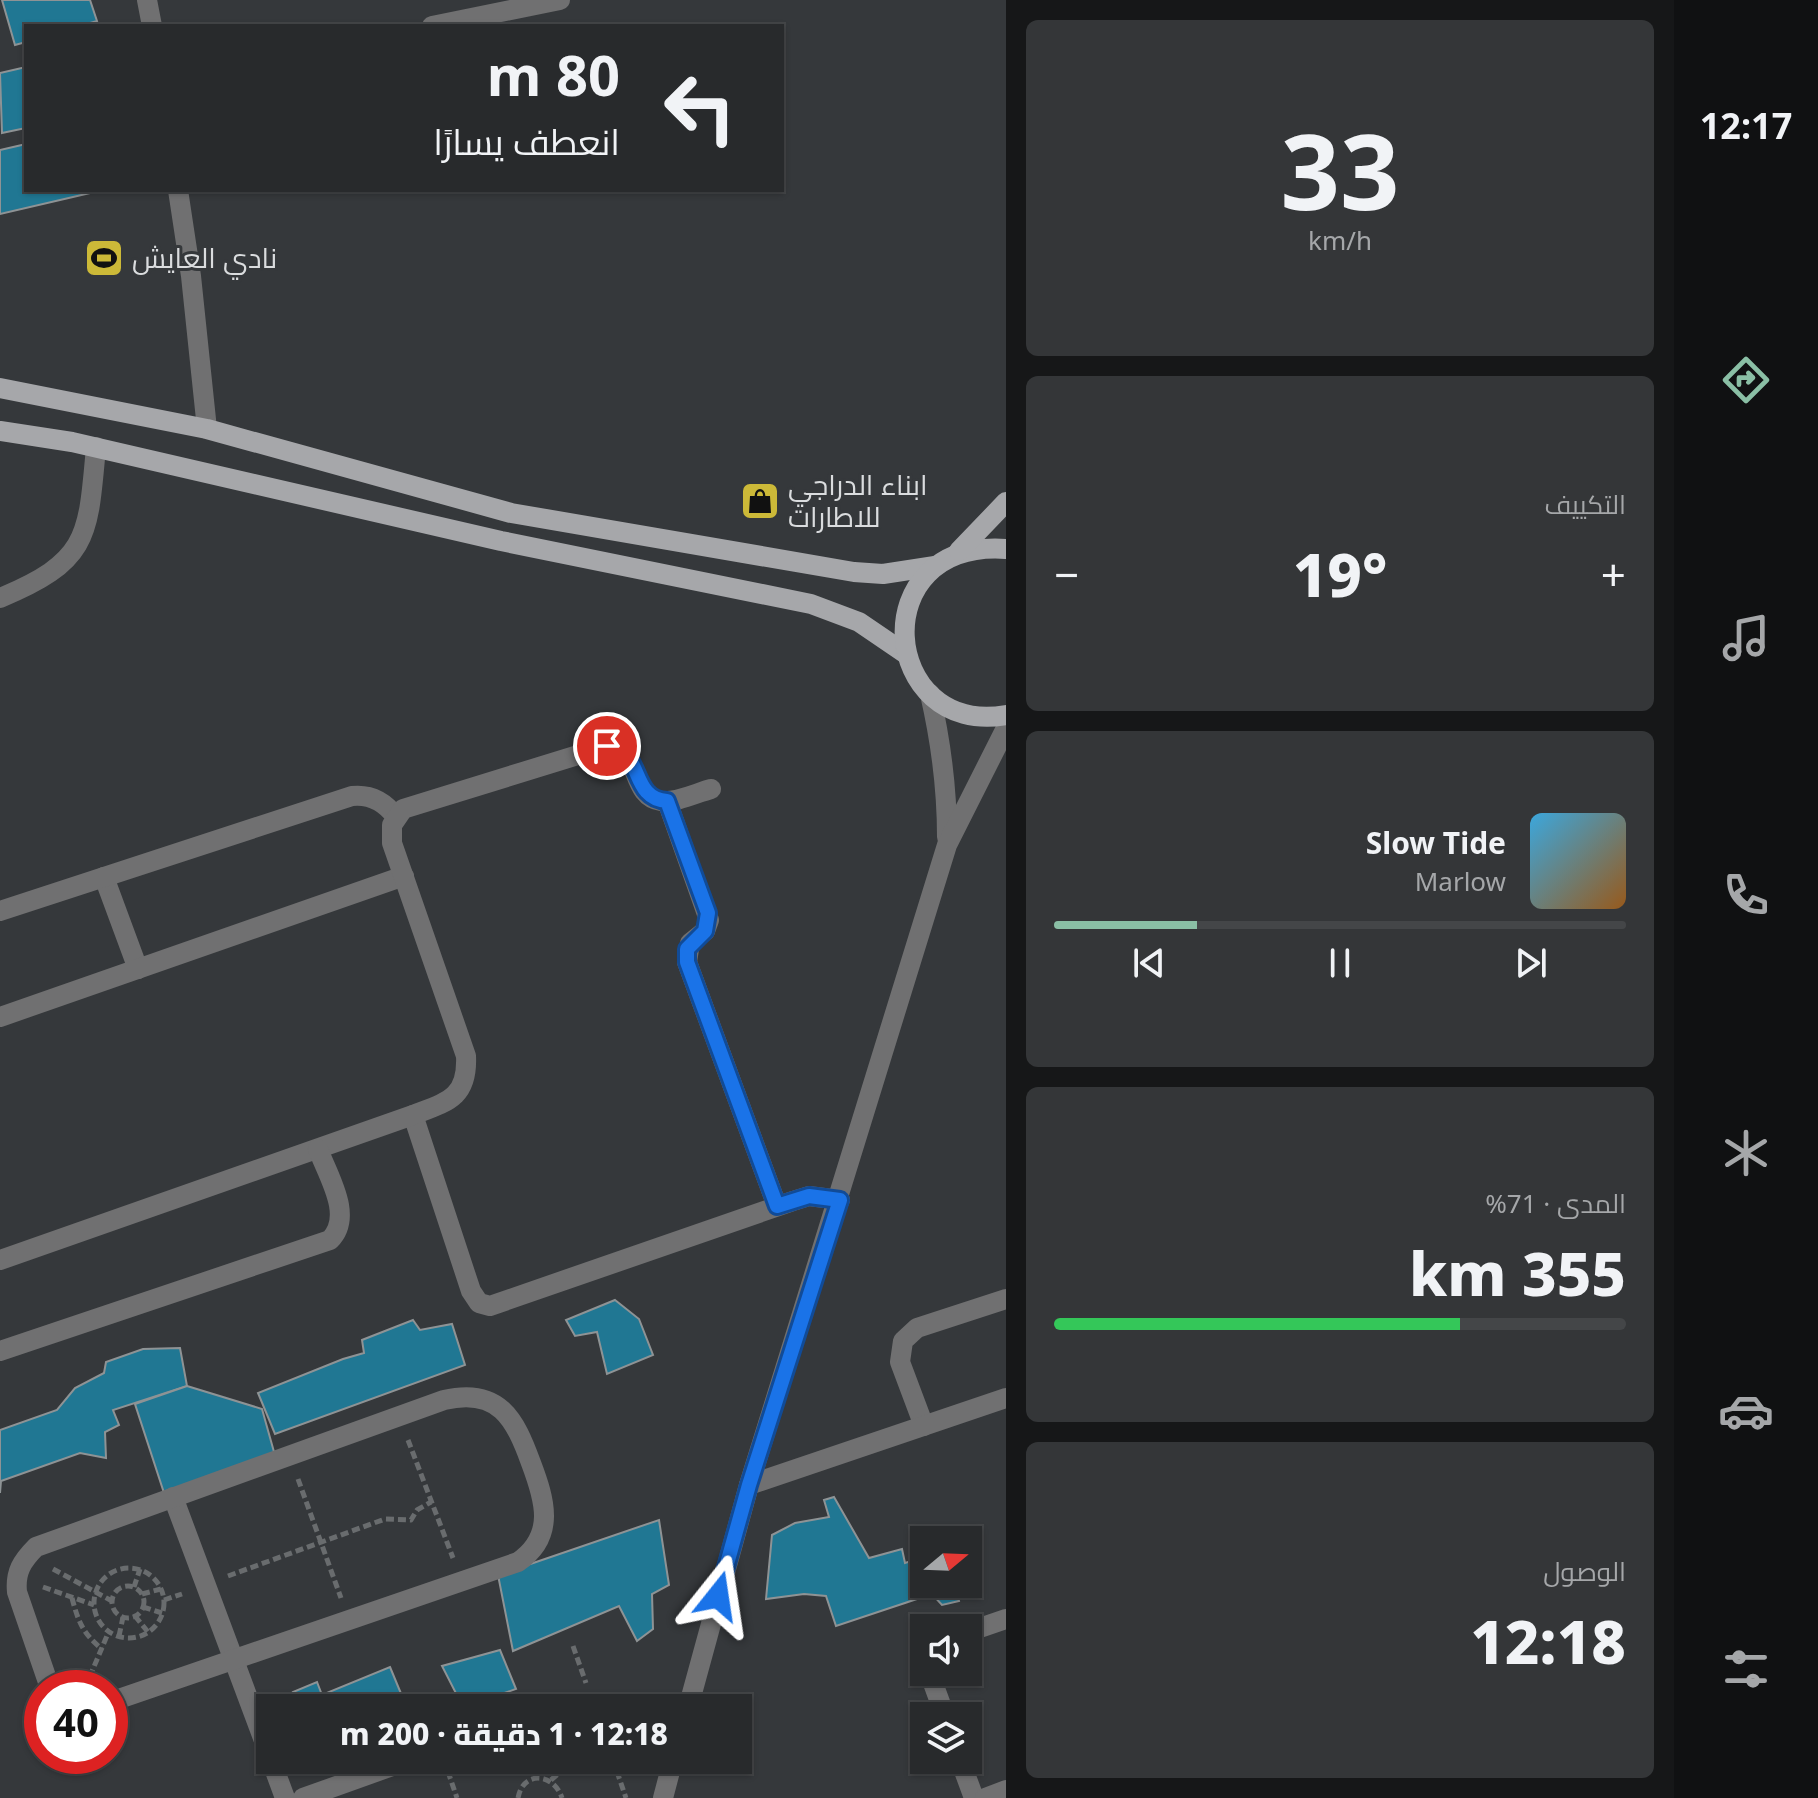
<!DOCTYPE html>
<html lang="ar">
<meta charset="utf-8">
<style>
:root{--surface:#282a2c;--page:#343638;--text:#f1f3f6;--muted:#a5a7a9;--line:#444648;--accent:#8abfa5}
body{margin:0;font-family:"Noto Sans",Cairo,sans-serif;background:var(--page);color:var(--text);direction:rtl;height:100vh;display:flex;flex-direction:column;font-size:30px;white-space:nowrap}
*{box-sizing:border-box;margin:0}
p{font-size:26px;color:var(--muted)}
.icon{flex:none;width:44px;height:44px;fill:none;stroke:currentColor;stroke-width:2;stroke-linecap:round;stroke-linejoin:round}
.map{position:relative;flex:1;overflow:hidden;direction:ltr}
.sheet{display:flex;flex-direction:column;gap:20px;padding:20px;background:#161718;width:668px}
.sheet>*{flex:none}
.top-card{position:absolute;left:24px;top:24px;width:760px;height:168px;border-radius:0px;box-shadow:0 2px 6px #0004,0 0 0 2px var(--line);direction:rtl;background:#282a2c;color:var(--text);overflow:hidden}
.needle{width:52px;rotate:71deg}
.tools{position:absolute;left:910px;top:1526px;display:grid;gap:16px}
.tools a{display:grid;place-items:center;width:72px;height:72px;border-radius:0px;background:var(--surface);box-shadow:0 2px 6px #0004,0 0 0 2px var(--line);font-size:40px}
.speed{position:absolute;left:24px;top:1670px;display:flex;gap:16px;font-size:40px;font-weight:700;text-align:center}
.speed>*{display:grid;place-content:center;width:104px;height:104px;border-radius:50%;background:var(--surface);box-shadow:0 2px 6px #0004,0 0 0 2px var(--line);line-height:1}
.speed .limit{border:12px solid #d22;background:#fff;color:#111}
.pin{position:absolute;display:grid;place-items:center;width:68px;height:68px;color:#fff;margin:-34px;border:4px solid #fff;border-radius:50%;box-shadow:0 2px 8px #0007}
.me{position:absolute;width:88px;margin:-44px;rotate:15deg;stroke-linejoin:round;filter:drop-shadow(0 0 6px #0008)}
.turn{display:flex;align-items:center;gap:28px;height:168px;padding:0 32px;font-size:36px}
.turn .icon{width:104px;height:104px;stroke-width:2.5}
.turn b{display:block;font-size:56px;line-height:68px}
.big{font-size:60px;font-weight:800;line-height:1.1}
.sheet .widget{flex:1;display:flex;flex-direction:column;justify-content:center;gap:12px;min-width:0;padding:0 28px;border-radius:12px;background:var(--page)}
.sheet .dial{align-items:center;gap:0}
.dial b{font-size:104px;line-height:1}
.song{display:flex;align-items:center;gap:24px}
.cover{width:96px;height:96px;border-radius:12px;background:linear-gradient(135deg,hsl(200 70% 55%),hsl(30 70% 35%))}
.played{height:8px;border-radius:4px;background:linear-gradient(90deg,var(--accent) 25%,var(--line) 25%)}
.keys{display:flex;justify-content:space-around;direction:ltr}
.heat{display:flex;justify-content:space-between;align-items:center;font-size:44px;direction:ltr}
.charge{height:12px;border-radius:6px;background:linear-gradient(90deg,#34c759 71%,var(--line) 0)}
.trip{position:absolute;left:256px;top:1694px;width:496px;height:80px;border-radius:0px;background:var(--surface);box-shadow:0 2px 6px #0004,0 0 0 2px var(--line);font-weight:800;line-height:80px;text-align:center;direction:rtl}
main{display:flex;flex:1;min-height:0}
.tabs{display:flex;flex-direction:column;width:144px;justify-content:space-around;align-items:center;background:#101112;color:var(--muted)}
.tabs .icon{width:56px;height:56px}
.tabs .selected{color:var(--accent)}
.tabs b{font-size:36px;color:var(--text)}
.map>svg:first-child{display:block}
.building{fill:#207793;stroke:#8e9395;stroke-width:2}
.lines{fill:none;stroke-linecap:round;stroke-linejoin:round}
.path{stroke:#696c6e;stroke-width:5;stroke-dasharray:8 4;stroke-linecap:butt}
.minor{stroke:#707071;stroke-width:20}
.major{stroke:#a6a7aa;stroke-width:20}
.route-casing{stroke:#114b97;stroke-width:20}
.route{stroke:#1a73e8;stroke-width:14}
.labels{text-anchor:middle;stroke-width:6;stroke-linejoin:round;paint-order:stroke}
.poi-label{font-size:28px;fill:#dadcde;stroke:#35383b;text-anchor:start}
</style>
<main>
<nav class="tabs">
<b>12:17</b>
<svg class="icon selected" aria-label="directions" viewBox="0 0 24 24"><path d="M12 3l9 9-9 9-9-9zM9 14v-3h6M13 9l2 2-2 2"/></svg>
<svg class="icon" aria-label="music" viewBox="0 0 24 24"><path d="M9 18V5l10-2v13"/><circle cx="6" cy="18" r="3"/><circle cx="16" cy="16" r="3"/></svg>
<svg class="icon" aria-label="phone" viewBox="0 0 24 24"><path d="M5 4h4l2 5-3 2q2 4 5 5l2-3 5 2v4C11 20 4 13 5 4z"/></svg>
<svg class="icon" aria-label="climate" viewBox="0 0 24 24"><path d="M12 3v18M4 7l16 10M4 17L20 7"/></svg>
<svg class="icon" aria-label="car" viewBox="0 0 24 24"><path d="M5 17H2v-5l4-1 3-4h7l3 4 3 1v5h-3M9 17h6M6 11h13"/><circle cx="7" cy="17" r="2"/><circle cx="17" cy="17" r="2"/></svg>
<svg class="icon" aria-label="filters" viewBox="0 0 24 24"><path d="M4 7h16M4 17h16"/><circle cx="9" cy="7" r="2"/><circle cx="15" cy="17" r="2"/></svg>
</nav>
<section class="sheet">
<div class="widget dial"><b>33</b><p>km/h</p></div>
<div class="widget"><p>التكييف</p>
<div class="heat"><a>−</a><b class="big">19°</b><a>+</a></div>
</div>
<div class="widget">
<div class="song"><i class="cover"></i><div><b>Slow Tide</b><p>Marlow</p></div></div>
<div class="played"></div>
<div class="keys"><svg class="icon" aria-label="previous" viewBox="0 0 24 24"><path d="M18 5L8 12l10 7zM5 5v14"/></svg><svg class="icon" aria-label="pause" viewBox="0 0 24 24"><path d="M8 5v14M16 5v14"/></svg><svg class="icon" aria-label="next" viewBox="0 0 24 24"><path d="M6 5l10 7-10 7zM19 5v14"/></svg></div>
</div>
<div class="widget"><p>المدى · 71%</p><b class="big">355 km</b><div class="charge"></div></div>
<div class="widget"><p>الوصول</p><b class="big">12:18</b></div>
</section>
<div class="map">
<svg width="1006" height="1798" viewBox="0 0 1006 1798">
<rect width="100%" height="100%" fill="#35383b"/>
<g class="building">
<path d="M2 0H90L97 21 80 26H26V42L15 45Z"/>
<path d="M26 67V128L2 133 0 73Z"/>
<path d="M26 144V190H103L0 214V150Z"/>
<path d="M615 1300 639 1319 653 1355 607 1374 597 1332 575 1336 566 1320Z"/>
<path d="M413 1320 420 1330 452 1324 465 1365 275 1434 258 1393 343 1359 364 1353 362 1340Z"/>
<path d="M180 1348 187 1386 113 1410 119 1425 105 1432 106 1458 80 1453 1 1481 0 1493V1430L57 1410 75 1388 104 1373 106 1362 143 1349Z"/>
<path d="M187 1386 262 1409 276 1459 165 1496 135 1404Z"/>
<path d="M834 1497 869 1558 902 1549 905 1563 924 1557V1584H955L959 1601 942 1605 932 1594 836 1626 826 1596 804 1594 766 1599 772 1535 795 1523 829 1517 824 1500Z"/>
<path d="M659 1520 669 1585 652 1594 653 1629 637 1641 619 1606 513 1651 498 1575Z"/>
<path d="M500 1650 516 1689 463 1707 442 1666Z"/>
<path d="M390 1667 407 1708H300L293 1692 317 1682 322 1695Z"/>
</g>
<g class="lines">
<g class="path">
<path d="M408 1440 453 1558"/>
<path d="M298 1479 341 1598"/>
<circle cx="129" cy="1603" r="35"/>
<path d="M53 1569 112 1601"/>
<path d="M228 1576 385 1519 411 1520 417 1510 431 1502"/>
<circle cx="128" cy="1602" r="16"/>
<path d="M43 1587 94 1605"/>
<path d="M134 1587 140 1569"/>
<path d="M142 1594 161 1589"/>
<path d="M72 1598C78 1621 83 1634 102 1649"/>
<path d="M164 1600 182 1594"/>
<path d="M143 1607 162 1613"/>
<path d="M135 1616 148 1632"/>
<path d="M119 1636 123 1617"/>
<path d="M573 1646 586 1683"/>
<path d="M85 1688 109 1631"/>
<path d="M444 1760 457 1798"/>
<path d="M613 1760 626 1798"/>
<path d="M551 1780 574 1760"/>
<path d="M518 1798C523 1770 554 1773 562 1798"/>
</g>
<g class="minor">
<path d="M147 0 152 26"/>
<path d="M432 26 560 0"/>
<path d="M178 190 191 276 207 429"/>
<path d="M0 598C89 561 88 537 96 447"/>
<path d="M930 694C941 742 947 787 947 837"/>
<path d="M667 801 709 920 705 931 690 943 687 962 777 1206"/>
<path d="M104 877 138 969"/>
<path d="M0 911 352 796C371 794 385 802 396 817"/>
<path d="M0 1017 404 876"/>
<path d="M413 1115 471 1291 479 1303 490 1306 793 1201 809 1196 840 1200"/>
<path d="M0 1260 413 1115C447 1102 468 1098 466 1056L392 843V825L403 809 607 746C642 748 629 797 661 801 676 803 696 793 711 789"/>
<path d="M0 1351 330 1240C354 1216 328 1176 318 1149"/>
<path d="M924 1426 900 1362 903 1341 917 1328 1006 1299"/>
<path d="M749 1485 1006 1398"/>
<path d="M173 1497 270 1757"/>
<path d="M968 1632 1006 1619"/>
<path d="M929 1672 945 1716"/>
<path d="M50 1688 17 1592C15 1572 22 1561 36 1547L444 1400C499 1387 515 1419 531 1463 545 1500 556 1536 518 1562L110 1702"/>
<path d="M553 1708 569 1702"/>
<path d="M688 1708 749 1485 947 845 1006 728"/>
<path d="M271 1760 285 1798"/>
<path d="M960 1760 974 1798"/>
<path d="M303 1798 409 1760"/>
<path d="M663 1798 673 1760"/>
<path d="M985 1798 1006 1790"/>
</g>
<g class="major">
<path d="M0 388 207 429 511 513 854 572 883 574 935 566"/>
<path d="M0 431 72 442 501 541 811 604 859 622 906 654"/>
<path d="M1006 549C862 539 880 737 1006 715"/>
<path d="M959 551 1006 502"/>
</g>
</g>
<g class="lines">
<g class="route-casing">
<path id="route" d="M607 746C644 748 629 799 667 801L708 913 705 931 687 949V962L777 1206 809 1196 840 1200 749 1485 718 1596"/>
</g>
<use href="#route" class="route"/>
</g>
<defs>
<g id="stadium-square" transform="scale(2)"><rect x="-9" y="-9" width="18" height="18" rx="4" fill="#ccb938" stroke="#35383b"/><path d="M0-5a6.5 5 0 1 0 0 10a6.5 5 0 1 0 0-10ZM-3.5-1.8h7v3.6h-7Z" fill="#111"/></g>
<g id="shop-square" transform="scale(2)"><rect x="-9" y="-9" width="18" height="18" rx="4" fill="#ccb938" stroke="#35383b"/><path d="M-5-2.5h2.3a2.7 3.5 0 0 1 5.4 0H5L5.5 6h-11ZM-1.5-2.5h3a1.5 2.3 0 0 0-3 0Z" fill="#111"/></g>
</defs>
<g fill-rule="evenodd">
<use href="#stadium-square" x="104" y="258"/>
<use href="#shop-square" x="760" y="501"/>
</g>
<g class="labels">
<g class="poi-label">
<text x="132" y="268">نادي العايش</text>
<text x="788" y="495">ابناء الدراجي<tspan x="788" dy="32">للاطارات</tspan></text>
</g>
</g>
</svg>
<div class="tools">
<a><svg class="needle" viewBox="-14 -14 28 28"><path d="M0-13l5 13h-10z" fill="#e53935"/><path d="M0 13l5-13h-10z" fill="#a5a7a9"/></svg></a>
<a><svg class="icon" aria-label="sound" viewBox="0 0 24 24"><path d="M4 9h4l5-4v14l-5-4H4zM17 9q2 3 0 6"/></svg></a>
<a><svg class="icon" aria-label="layers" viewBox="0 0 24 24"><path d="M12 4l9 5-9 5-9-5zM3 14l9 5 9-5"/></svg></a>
</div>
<div class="speed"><div class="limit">40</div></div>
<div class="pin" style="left:607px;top:746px;background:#d93025"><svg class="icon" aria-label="arrive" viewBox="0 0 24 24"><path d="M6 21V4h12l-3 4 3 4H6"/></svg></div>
<svg class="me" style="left:718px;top:1596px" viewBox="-20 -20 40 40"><path d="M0-17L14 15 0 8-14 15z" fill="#1a73e8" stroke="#fff" stroke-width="4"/></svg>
<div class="trip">12:18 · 1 دقيقة · 200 m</div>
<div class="top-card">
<div class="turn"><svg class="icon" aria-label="left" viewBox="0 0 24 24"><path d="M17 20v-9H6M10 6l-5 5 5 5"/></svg><div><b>80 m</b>انعطف يسارًا</div></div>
</div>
</div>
</main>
